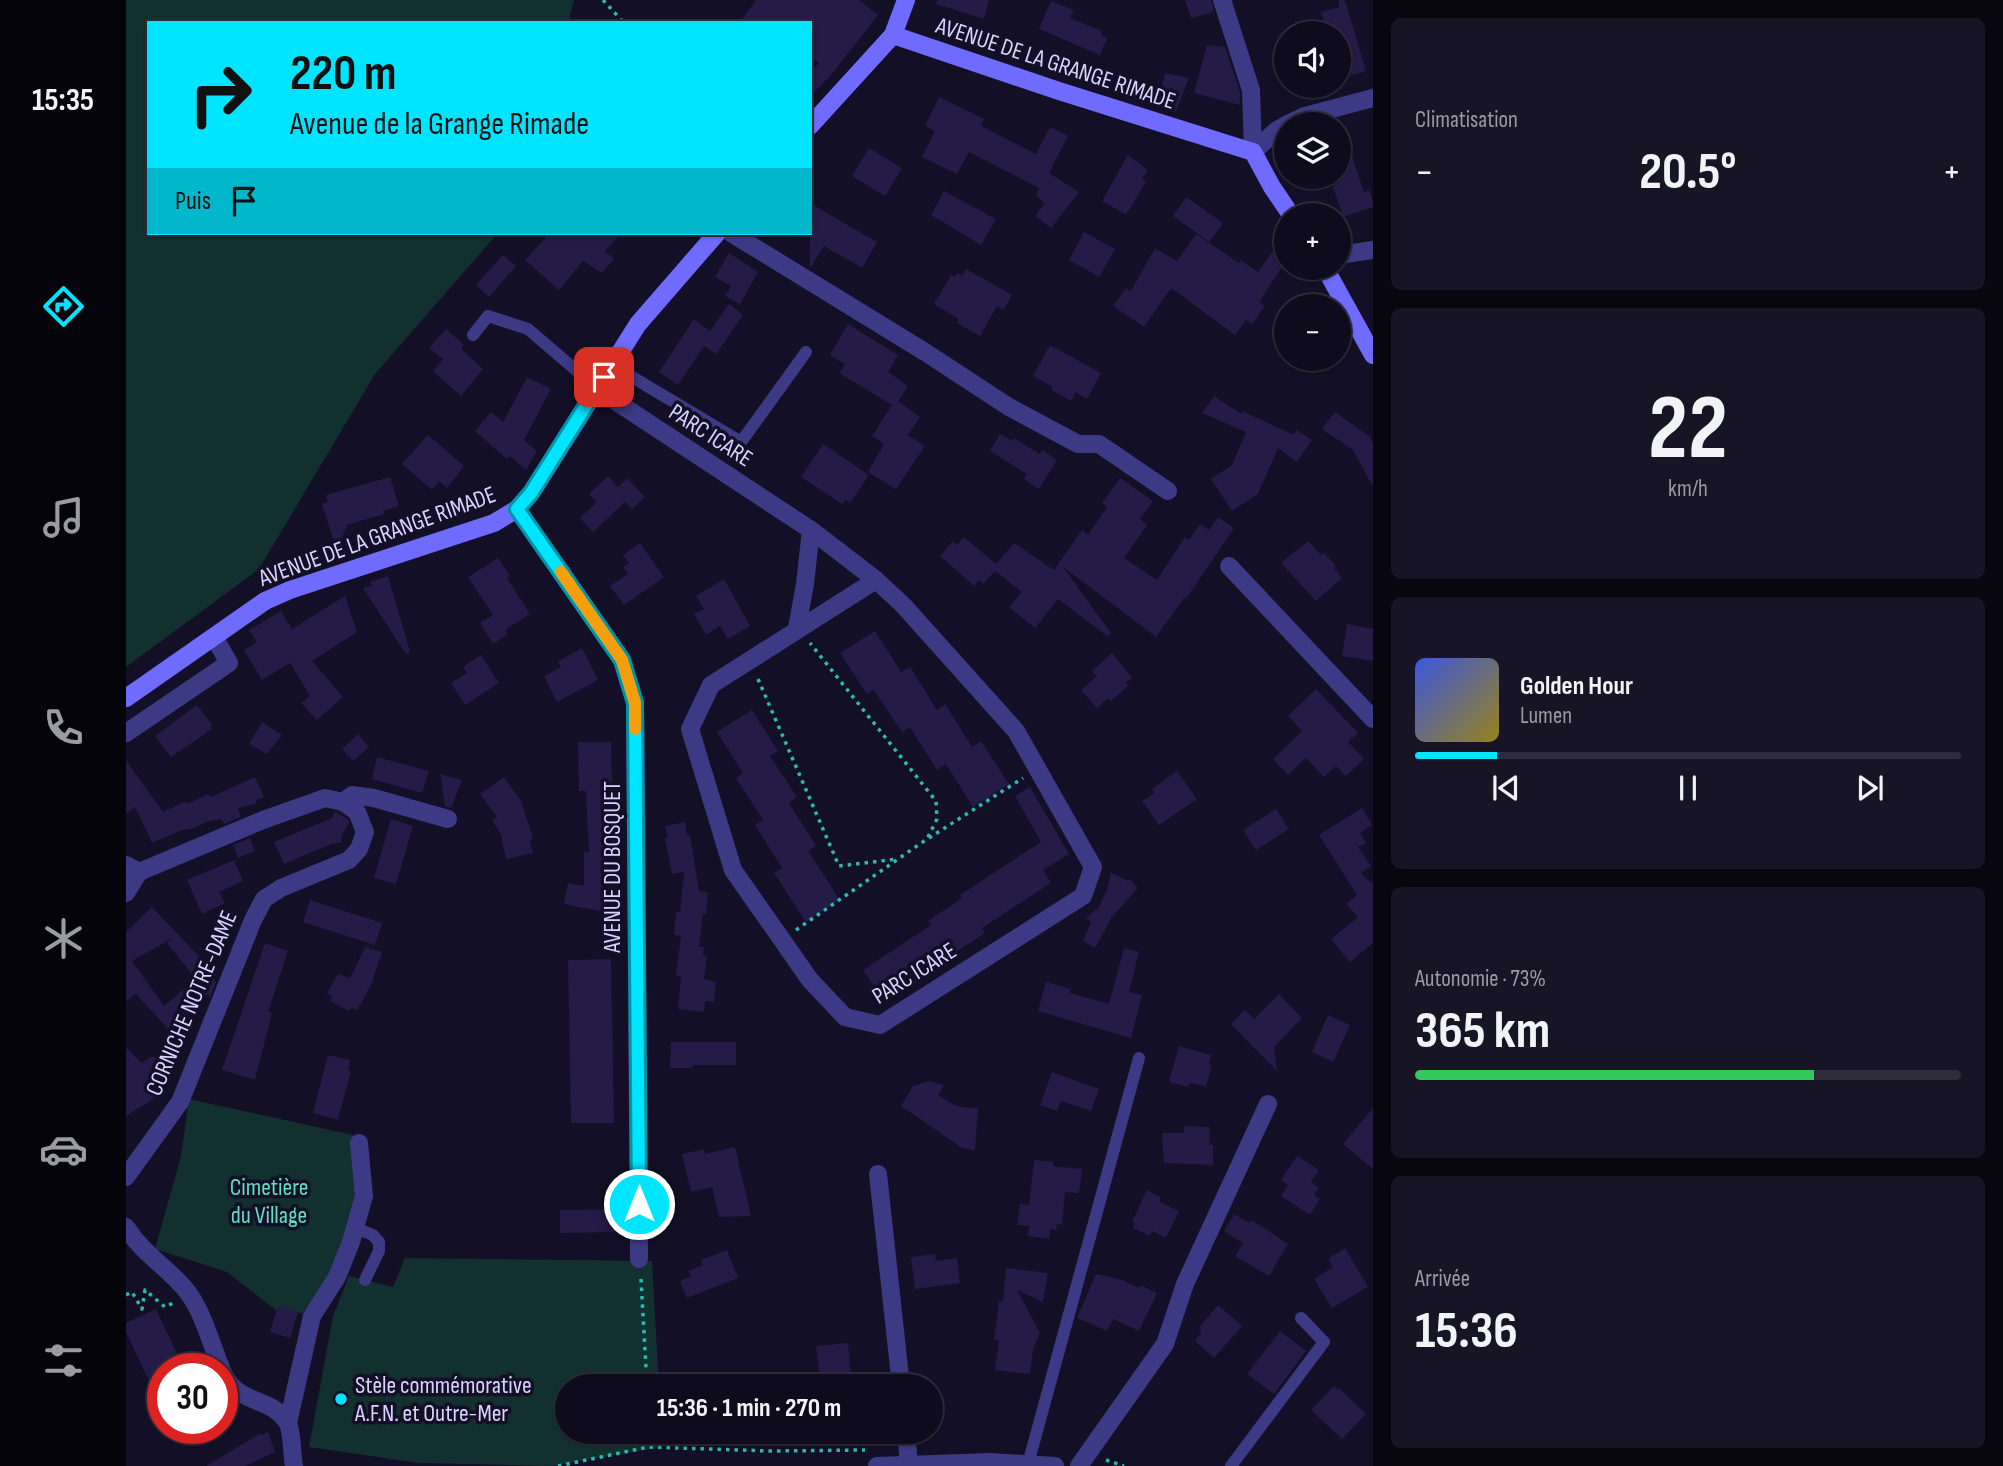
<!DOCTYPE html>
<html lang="fr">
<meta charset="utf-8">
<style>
:root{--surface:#0e0b1c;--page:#171425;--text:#f1f3f6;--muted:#9b9ba3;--line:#2e2b3b;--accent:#00e5ff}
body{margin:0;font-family:"Sofia Sans Condensed",sans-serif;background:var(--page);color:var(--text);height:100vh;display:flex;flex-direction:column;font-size:26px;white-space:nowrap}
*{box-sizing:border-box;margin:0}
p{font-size:23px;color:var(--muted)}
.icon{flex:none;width:38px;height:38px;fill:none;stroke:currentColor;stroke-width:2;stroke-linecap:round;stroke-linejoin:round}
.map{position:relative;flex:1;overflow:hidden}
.sheet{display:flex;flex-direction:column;gap:18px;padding:18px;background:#08060f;width:630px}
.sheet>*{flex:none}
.hud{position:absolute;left:21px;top:21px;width:665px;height:214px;border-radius:0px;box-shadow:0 2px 5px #0004,0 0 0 2px var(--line);background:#00e5ff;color:#111;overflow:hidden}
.tools{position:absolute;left:1148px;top:21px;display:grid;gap:14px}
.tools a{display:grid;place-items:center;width:77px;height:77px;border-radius:50%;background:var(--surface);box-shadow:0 2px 5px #0004,0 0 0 2px var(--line);font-size:35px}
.speed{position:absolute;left:21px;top:1353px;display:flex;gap:14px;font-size:35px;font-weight:700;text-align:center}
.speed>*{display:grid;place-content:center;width:91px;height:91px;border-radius:50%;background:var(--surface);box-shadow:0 2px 5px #0004,0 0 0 2px var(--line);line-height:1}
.speed .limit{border:10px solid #d22;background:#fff;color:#111}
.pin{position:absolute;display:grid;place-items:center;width:60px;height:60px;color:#fff;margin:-30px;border-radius:14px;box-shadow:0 4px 10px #0006}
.me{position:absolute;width:77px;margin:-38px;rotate:0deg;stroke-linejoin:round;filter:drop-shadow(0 0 5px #0008)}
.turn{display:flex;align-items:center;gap:24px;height:147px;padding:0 28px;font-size:32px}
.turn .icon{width:91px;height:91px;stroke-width:2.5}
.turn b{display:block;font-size:49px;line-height:60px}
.then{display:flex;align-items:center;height:66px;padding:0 28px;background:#0003;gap:14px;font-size:26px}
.big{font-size:52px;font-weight:700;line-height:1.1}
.sheet .widget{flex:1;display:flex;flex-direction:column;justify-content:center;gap:10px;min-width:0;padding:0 24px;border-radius:10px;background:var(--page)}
.sheet .dial{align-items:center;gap:0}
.dial b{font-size:91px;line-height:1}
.song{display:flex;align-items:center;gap:21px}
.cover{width:84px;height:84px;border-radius:10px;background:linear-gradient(135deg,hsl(230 70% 55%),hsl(50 70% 35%))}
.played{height:7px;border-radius:4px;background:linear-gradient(90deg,var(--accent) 15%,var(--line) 15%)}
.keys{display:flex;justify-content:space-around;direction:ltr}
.heat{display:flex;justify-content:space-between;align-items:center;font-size:38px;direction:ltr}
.charge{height:10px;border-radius:5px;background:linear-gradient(90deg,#34c759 73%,var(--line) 0)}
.trip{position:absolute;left:429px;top:1374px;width:388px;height:70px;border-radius:35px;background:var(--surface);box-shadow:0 2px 5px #0004,0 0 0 2px var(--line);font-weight:700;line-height:70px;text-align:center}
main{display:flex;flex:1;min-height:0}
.tabs{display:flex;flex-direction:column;width:126px;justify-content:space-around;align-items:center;background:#06040b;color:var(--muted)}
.tabs .icon{width:49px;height:49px}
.tabs .selected{color:var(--accent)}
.tabs b{font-size:32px;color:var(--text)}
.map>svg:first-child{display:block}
.green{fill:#12302f}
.building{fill:#241b47;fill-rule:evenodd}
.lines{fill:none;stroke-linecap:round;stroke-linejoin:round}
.path{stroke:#2fb8b0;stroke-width:3.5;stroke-dasharray:3.5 5;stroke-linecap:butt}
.lane{stroke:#3d3a85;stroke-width:12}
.street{stroke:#3d3a85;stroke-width:18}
.secondary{stroke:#6f6bff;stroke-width:18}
.route-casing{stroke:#0095a6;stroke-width:18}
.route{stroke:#00e5ff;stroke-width:12}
.slow{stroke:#f59e0b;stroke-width:12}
.poi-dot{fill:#00e5ff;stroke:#130f26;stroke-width:2.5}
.labels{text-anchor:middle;stroke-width:7;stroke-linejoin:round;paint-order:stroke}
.street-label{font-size:24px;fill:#d9d4ff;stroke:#130f26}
.park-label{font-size:24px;fill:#5fe0c0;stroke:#130f26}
.poi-label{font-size:24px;fill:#d9d4ff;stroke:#130f26;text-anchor:start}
</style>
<main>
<nav class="tabs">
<b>15:35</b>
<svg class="icon selected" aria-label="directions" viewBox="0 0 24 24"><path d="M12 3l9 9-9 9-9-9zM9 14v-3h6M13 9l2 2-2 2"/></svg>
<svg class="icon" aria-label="music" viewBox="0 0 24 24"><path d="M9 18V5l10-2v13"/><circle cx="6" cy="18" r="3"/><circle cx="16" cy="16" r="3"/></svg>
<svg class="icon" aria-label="phone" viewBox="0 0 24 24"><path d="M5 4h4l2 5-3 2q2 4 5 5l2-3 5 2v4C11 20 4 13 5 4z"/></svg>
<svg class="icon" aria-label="climate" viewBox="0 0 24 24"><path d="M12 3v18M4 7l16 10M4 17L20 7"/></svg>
<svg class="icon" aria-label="car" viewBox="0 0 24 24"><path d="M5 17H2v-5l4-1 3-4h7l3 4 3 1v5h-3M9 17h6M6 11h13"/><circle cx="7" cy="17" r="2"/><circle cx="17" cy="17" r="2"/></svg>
<svg class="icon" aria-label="filters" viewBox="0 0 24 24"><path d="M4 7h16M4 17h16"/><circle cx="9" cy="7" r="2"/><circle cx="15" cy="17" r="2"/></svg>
</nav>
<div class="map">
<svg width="1247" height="1466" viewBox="0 0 1247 1466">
<rect width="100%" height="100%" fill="#130f26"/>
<g class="green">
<path d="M0 0H448L442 23H23V233H372L249 374 133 569 0 667Z"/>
<path d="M63 1099 227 1135 234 1187 206 1276 176 1313 151 1311 101 1272 29 1249 55 1156Z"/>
<path d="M279 1258 526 1261 533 1386H441V1432H535L536 1447 426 1466 293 1463 183 1447 207 1316 223 1276 267 1287Z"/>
</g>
<g class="building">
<path d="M630 0H733L752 15 706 74 684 96V72L693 63 684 57V23H613Z"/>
<path d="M811 0H863L858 19 810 4Z"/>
<path d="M1059 0H1085L1088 12 1065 18Z"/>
<path d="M1213 0H1218L1220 4 1240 71 1213 79V33H1201L1195 12 1213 7Z"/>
<path d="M925 1 948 10 944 18 976 31 975 35 981 38 974 55 913 29Z"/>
<path d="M1081 45 1099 47 1114 92V105L1068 93Z"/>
<path d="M1039 73 1063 78 1050 111 1032 104Z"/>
<path d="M813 97 858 119 855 126 910 154 924 127 942 136 923 173 953 192 925 228 909 216 919 203 910 196 913 188 843 152 831 174 796 157 809 131 799 126Z"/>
<path d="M1216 126 1238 192 1243 190 1247 201V207L1217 217 1204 177H1213V127Z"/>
<path d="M743 148 776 168 759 196 726 176Z"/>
<path d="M1002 155 1022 170 1016 179 1020 182 1000 215 976 201Z"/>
<path d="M818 191 870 219 855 245 805 215Z"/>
<path d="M1060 197 1097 223 1083 242 1047 216Z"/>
<path d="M684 203 751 242 736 268 698 246 684 268Z"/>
<path d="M958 232 989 249 973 277 943 260Z"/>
<path d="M424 233H496L479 251 488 259 476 273 457 261 433 290 399 260Z"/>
<path d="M1070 234 1113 263 1115 260 1132 272 1158 235 1160 237V261L1133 302 1139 306 1126 324 1120 320 1109 335 1045 288 1018 327 987 306 1000 288 1005 291 1029 248 1051 261Z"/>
<path d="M603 253 632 272 614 304 599 296 605 286 589 277Z"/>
<path d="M377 255 390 266 363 297 350 285Z"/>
<path d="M840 269 886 295 878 310 871 306 854 336 831 323 833 319 808 304 825 275 829 277 831 273 836 276Z"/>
<path d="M603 304 617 315 590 354 578 346 552 385 533 372 568 319 584 331Z"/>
<path d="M722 324 772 355 762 372 782 386 772 401 794 417 782 435 799 446 770 489 742 472 758 444 746 436 766 405 713 373 719 364 704 355Z"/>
<path d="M320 329 338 345 335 349 357 369 335 396 307 371 317 359 303 348Z"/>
<path d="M924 345 975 373 961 399 950 392 945 401 925 390 927 387 907 376Z"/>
<path d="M401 377 425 389 398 440 411 451 400 470 384 456 381 459 349 431 365 412 377 422Z"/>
<path d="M1088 396 1115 414 1116 411 1168 435 1171 430 1186 440 1171 462 1152 448 1132 494 1106 511 1085 479 1106 465 1120 432 1076 413Z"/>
<path d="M1209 412 1244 437 1247 443V487L1227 450 1196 429Z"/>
<path d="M874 434 886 441 888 438 914 454 916 450 931 460 913 489 898 479 901 474 864 451Z"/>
<path d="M302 435 338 466 321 488 313 481 306 490 276 464Z"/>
<path d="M697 444 743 475 724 503 719 500 716 504 675 477Z"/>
<path d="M482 476 492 487 501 478 519 497 506 509 499 502 467 532 454 518 471 502 463 494Z"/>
<path d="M264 477 273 506 257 511 258 514 221 525 211 551 196 504 202 502 200 495Z"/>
<path d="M994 478 1027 501 1014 519 1021 525 998 558 1031 580 1059 537 1063 540 1074 524 1083 530 1092 517 1108 528 1060 599 1058 598 1030 637 937 567 985 633 982 637 932 599 909 628 883 607 896 592 869 571 857 584 853 580 848 586 814 556 827 541 831 545 838 537 870 564 888 543 928 570 956 530 962 535 981 507 976 503Z"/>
<path d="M1182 541 1195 555 1198 553 1210 566 1208 568 1216 578 1190 601 1155 563Z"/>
<path d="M514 543 538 577 498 605 484 586 502 574 497 567 503 563 497 555Z"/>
<path d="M372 558 384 576 381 578 404 614 379 630 382 634 367 644 354 623 367 615 342 577Z"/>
<path d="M262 576 284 652 280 654 237 588 246 586 244 582Z"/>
<path d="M598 579 624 626 602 639 594 626 580 635 568 614 578 609 570 596Z"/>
<path d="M219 596 231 632 186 661 217 697 191 720 175 703 184 696 164 663 136 680 118 650 131 642 123 630 155 611 166 629Z"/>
<path d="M1221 624 1247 629V661L1216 656Z"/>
<path d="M749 631 775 672 784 667 811 710 819 704 846 747 855 741 883 784 847 807 820 764 811 770 784 727 776 732 748 690 741 694 714 653Z"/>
<path d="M456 648 472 680 431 702 418 676 435 667 432 661Z"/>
<path d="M986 653 1006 678 1000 683 1002 686 985 701 982 698 971 708 955 690 971 676 966 671Z"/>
<path d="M355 655 373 683 339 705 325 683 341 673 337 667Z"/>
<path d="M1190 689 1232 733 1222 742 1238 759 1220 776 1210 766 1198 777 1180 758 1162 775 1147 759 1176 731 1162 716Z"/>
<path d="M71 705 86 725 84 726 86 729 45 757 29 736Z"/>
<path d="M626 710 652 751 644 756 671 797 663 803 690 846 682 851 714 900 680 922 648 873 656 868 629 825 637 820 610 778 617 773 591 732Z"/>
<path d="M136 722 156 735 141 754 123 744Z"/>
<path d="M232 734 243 747 227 761 216 749Z"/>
<path d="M452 742H485L488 852H481L482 890 487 891 483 913 438 904 442 883 458 886V852H463L460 791H453Z"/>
<path d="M251 757 303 771 296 793 246 779Z"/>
<path d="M0 760 37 812 60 801 61 804 83 794 85 797 129 777 138 797 130 800V804L112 808 115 817 98 824 95 819 80 822 68 828 56 830 26 843 9 807 0 814Z"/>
<path d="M1051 771 1071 799 1033 825 1016 801 1028 793 1026 789Z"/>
<path d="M314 774 336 780 325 808 319 806Z"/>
<path d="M378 777 395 801 407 838 404 841 407 853 380 859 375 835 366 820 371 817 354 794Z"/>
<path d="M904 787 943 854 917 870 925 883 856 928 859 933 825 955 827 959 759 1003 737 970 805 925 802 921 836 898 834 895 915 842 889 796Z"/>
<path d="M1236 808 1246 825 1234 833 1240 843 1232 847 1245 866 1235 873 1245 883 1247 881V943L1224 962 1205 939 1232 917 1220 904 1231 895 1193 835Z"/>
<path d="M1150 809 1163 829 1130 850 1117 830Z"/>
<path d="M209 812 222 819 223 823 215 837V843H208L158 864 148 842 206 818Z"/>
<path d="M265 819 287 826 270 884 248 878Z"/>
<path d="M559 822 561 835H564L573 891 582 892 580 914H577L573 947H578L577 955 581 956 578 979 590 982 588 1002 579 1001 578 1012 552 1009 555 977 550 976 555 936 548 935 550 912H554L558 872 546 874 539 838H542L539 826Z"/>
<path d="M124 838 129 851 112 858 107 845Z"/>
<path d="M108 860 117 881 93 892 99 903 76 914 61 880Z"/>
<path d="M985 873 1001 880 1000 882 1003 879 1012 888 986 917 969 948 957 941 965 922 960 918 973 907 981 889Z"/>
<path d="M184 900 256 923 249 945 177 922Z"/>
<path d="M26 907 83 967 90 982 84 997 82 994 70 1008 44 1031 10 994 0 1001V932ZM47 938 41 943 70 979 38 1006 6 961Z"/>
<path d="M139 943 162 951 142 1012 146 1013 129 1080 96 1070Z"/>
<path d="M239 947 256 952 245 985 231 1010 225 1008 223 1011 204 1001 206 997 201 993 212 974 224 978Z"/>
<path d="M998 948 1013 952 1003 992 1016 995 1005 1038 912 1011 920 982 945 989 944 993 983 1004Z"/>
<path d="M485 959 488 1123H445L442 960Z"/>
<path d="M1153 994 1176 1018 1148 1047 1151 1071 1105 1024 1119 1010 1128 1019Z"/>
<path d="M1202 1015 1224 1025 1207 1062 1186 1052Z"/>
<path d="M545 1042H610V1065H567V1068H544Z"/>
<path d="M1053 1046 1085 1055 1083 1064 1086 1065 1080 1086 1063 1083 1062 1087 1043 1082Z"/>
<path d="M0 1048 16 1063 25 1057H32L43 1074 33 1080 40 1091 0 1116Z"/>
<path d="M202 1055 224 1060 222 1070 225 1071 212 1120 187 1113Z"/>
<path d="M926 1072 973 1089 965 1111 935 1101 931 1111 914 1105Z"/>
<path d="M803 1081 818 1085 812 1095 830 1106 852 1109 849 1150 836 1148 775 1106 787 1086Z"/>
<path d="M1247 1108V1169L1217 1144Z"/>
<path d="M1058 1126 1084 1127 1083 1145H1087V1165L1038 1163 1036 1133H1058Z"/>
<path d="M609 1147 625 1216 593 1217 586 1187 565 1192 556 1154 578 1149 579 1154Z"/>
<path d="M1171 1156 1193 1170 1185 1182 1193 1188 1188 1195 1194 1199 1184 1215 1155 1196 1162 1185 1155 1180Z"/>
<path d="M908 1160 927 1162V1166L956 1169 953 1193 939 1192 936 1225 931 1224 930 1230 924 1229 923 1239 902 1236 903 1226 891 1225 894 1204 903 1205Z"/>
<path d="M1021 1190 1034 1197V1202L1053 1211 1040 1238 1026 1231 1024 1236 1007 1228 1009 1223 1006 1222Z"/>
<path d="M501 1209V1232L434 1233V1210Z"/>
<path d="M1108 1214 1124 1223 1126 1220 1162 1244 1143 1276 1109 1256 1117 1243 1098 1231Z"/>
<path d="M1219 1248 1242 1287 1206 1308 1188 1279 1207 1267 1202 1259Z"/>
<path d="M601 1250 612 1278 561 1298 554 1281 565 1276 562 1271 577 1265 575 1260Z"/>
<path d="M809 1254 810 1261 831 1258 834 1283 789 1289 785 1257Z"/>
<path d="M880 1268 922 1273 917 1302 891 1290 914 1333 907 1349 904 1374 869 1370 873 1341 868 1340 873 1301H877Z"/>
<path d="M970 1274 996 1280 1013 1288 1014 1285 1031 1293 1013 1331 987 1319 981 1331 951 1318Z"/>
<path d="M1092 1305 1116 1326 1088 1358 1069 1341 1075 1333 1074 1326Z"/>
<path d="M152 1306 172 1312 164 1338 144 1332Z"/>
<path d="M30 1309 58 1368H37V1411L0 1332V1323Z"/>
<path d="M1154 1331 1180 1351 1148 1394 1121 1374Z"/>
<path d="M722 1343 726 1383 695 1386 690 1346Z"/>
<path d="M1208 1386 1211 1390 1213 1388 1240 1414 1216 1439 1185 1410Z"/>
<path d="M142 1432 149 1452 119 1466H80L135 1433 136 1435Z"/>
</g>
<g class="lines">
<g class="path">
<path d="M477 0 498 23"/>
<path d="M632 679 713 866 771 859"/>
<path d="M803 838 897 778"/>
<path d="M670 930 801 839 811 819 810 801 684 643"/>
<path d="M515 1279 521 1386"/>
<path d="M0 1295 6 1292 16 1309 19 1290 39 1307 47 1303"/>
<path d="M980 1460 998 1466"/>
<path d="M432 1466 522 1447 645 1451 739 1450"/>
</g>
<g class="lane">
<path d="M347 335 362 316 402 329 459 378"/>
<path d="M486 365 615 442 680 352"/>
<path d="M229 1228 247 1235 253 1242V1251L239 1280"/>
<path d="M902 1464 1013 1058"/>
<path d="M1105 1466 1198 1342 1175 1318"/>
</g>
<g class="street">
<path d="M1096 0 1125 90 1127 152"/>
<path d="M1162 124 1179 116 1247 98"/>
<path d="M1127 152 1151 130 1160 125"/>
<path d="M605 233 799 352 883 407 952 444H973L1042 491"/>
<path d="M1213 255 1247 250"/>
<path d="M459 378 471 389 685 530 750 580 777 605 890 731 967 867 957 896 754 1025 719 1017 684 980 607 870 564 729 585 685 750 580"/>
<path d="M391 509 496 660 509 703 513 1259"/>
<path d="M1103 566 1247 719"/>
<path d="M671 628 679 584 685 530"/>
<path d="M0 733 103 663 88 637"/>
<path d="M217 802 226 795 248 798 322 819"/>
<path d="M0 865 13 872 137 820 199 798 217 802 231 812 239 832 233 849 223 860 155 888 138 899 127 920 54 1102 0 1177"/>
<path d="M0 893 13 872"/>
<path d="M752 1174 775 1386"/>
<path d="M0 1227C16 1253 41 1267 60 1290 77 1311 85 1344 95 1368"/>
<path d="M96 1371C112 1407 142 1394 161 1422 166 1429 166 1456 168 1466"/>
<path d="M162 1423 186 1316 211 1277 225 1242 238 1196 233 1143"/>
<path d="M780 1432 783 1465"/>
<path d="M751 1466 864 1462 929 1466"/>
<path d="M953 1466 1039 1344 1059 1284 1142 1104"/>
</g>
<g class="secondary">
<path d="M767 35 933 91 1127 152 1146 187 1165 215"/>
<path d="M684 126 767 35 780 0"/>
<path d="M1199 268 1247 355"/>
<path d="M0 698 139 601 164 590 368 523 391 509 405 493 512 324 591 233"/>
</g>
</g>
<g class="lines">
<g class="route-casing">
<path id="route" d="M478 377 405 493 391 509 496 660 509 703 513 1204"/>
</g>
<use href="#route" class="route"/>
<path class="slow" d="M435 572 496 660 509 703V729"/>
</g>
<circle class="poi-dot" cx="215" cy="1399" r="7"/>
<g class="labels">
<g class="street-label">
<text transform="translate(930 63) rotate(18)" y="8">AVENUE DE LA GRANGE RIMADE</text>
<text transform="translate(585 435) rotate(33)" y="8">PARC ICARE</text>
<text transform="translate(251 536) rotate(-20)" y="8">AVENUE DE LA GRANGE RIMADE</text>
<text transform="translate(486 867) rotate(-90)" y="8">AVENUE DU BOSQUET</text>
<text transform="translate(788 973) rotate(-32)" y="8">PARC ICARE</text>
<text transform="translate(65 1003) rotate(-67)" y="8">CORNICHE NOTRE-DAME</text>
</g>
<g class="park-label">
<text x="143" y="1195">Cimetière<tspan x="143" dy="28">du Village</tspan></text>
</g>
<g class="poi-label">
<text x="229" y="1393">Stèle commémorative<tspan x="229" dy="28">A.F.N. et Outre-Mer</tspan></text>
</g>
</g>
</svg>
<div class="tools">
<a><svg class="icon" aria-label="sound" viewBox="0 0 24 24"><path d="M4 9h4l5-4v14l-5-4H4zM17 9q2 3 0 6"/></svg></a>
<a><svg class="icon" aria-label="layers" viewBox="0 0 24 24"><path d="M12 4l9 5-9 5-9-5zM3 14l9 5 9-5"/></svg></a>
<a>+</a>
<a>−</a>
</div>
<div class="speed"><div class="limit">30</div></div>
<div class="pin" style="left:478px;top:377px;background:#d93025"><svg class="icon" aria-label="arrive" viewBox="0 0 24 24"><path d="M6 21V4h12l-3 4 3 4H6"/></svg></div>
<svg class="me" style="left:513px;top:1204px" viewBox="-20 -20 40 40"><circle r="17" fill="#00e5ff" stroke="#fff" stroke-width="3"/><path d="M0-11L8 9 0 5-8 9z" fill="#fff"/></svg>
<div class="trip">15:36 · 1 min · 270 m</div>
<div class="hud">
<div class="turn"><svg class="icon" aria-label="right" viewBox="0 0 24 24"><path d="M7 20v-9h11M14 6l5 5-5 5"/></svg><div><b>220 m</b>Avenue de la Grange Rimade</div></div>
<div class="then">Puis<svg class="icon" aria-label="arrive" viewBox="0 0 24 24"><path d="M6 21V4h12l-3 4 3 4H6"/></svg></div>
</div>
</div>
<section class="sheet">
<div class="widget"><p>Climatisation</p>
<div class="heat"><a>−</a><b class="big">20.5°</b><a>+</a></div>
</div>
<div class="widget dial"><b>22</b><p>km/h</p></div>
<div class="widget">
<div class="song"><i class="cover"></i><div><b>Golden Hour</b><p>Lumen</p></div></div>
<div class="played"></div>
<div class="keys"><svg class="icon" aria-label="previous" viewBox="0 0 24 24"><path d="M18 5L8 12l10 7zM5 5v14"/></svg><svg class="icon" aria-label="pause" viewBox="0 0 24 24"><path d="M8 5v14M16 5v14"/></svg><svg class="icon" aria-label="next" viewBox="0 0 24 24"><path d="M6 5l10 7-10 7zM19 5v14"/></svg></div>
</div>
<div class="widget"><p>Autonomie · 73%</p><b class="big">365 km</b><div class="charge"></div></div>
<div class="widget"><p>Arrivée</p><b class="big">15:36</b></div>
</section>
</main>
